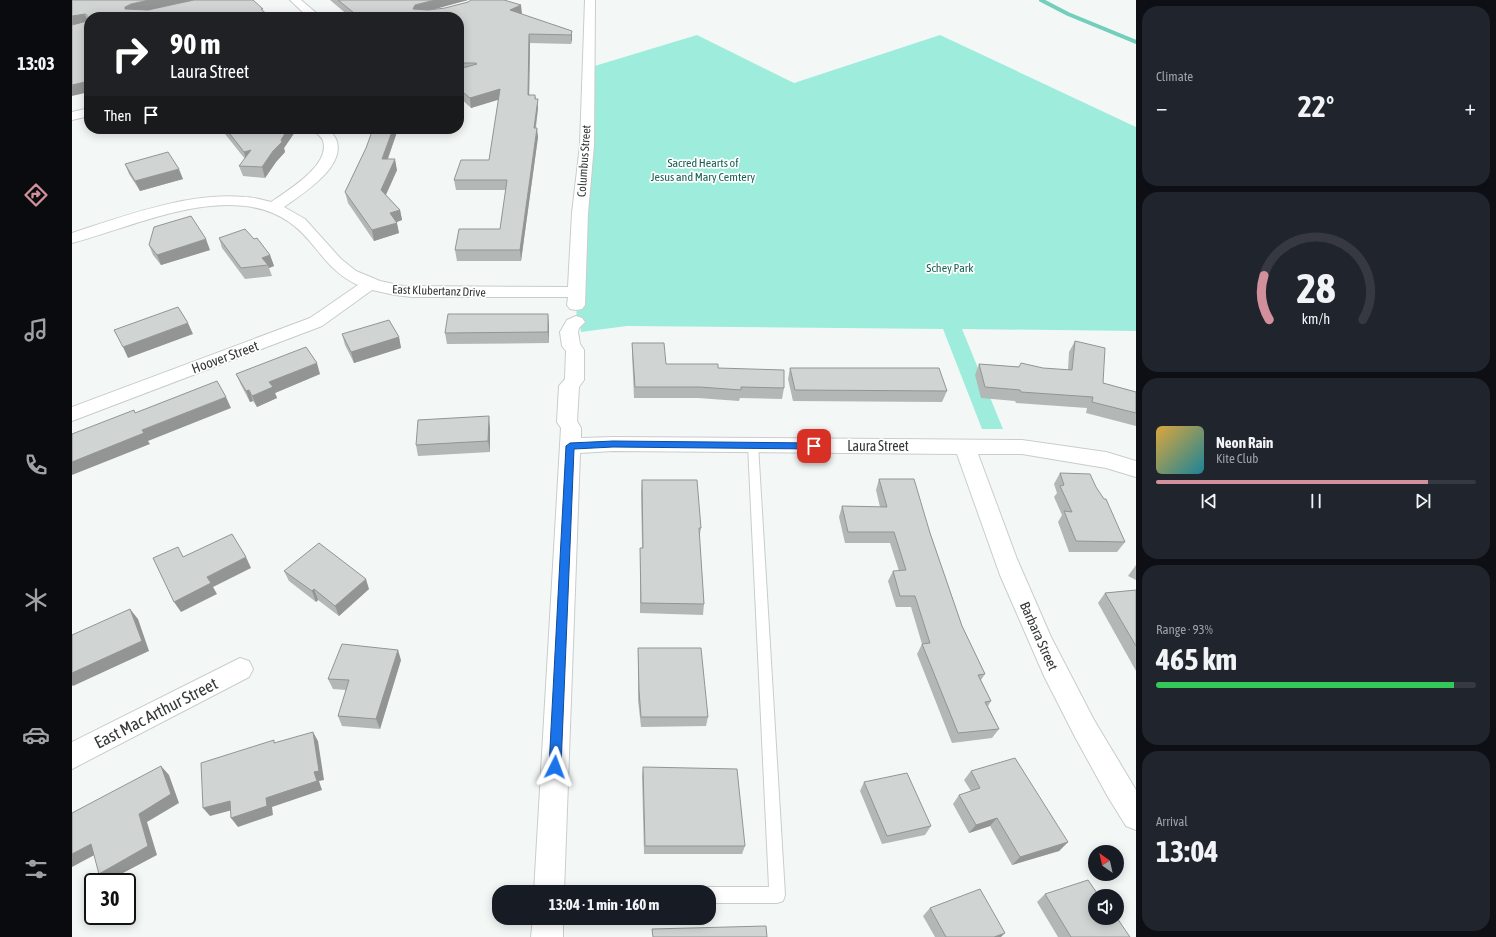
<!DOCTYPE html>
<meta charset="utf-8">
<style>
:root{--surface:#171b24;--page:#20242c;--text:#f1f3f6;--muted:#9ea1a6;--line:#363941;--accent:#d2909c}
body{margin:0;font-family:"Asap Condensed",sans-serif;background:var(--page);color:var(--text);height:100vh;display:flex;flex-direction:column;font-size:15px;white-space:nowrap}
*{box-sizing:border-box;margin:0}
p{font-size:13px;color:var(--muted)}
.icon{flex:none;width:22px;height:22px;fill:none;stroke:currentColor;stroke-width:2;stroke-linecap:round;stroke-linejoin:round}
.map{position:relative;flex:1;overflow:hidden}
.side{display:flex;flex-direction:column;gap:6px;padding:6px;background:#0d0f14;width:360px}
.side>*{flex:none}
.banner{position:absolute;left:12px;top:12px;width:380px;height:122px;border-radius:16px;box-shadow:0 2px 10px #0003;background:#202124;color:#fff;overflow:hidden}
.needle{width:26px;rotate:326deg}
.controls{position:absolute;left:1016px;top:845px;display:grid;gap:8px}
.controls a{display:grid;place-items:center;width:36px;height:36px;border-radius:50%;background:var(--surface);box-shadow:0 2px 10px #0003;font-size:20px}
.speed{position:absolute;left:12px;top:873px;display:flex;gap:8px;font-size:20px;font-weight:700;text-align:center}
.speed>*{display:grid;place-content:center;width:52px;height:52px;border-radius:50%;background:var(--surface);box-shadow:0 2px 10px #0003;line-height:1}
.speed .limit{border:2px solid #111;border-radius:6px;background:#fff;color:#111}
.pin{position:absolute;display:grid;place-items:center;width:34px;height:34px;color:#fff;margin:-17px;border-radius:8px;box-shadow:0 2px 6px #0006}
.me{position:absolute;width:44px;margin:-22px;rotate:3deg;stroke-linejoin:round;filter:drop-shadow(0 0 3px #0008)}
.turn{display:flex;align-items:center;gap:14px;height:84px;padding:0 20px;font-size:18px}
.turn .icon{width:52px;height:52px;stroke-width:2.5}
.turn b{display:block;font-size:28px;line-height:34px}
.then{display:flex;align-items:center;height:38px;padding:0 20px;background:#0003;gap:8px;font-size:15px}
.big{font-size:30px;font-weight:700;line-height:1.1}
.side .card{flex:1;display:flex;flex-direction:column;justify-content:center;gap:6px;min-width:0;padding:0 14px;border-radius:16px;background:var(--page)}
.side .dial{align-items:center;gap:0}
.dial svg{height:104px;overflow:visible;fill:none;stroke:var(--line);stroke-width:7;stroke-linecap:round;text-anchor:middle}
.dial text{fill:var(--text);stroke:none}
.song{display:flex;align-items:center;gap:12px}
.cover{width:48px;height:48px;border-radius:6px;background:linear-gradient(135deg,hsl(40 70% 55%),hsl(190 70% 35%))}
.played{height:4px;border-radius:2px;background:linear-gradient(90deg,var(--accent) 85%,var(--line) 85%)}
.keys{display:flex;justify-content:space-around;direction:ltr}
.heat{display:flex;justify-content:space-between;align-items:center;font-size:22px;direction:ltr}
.charge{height:6px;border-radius:3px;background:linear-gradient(90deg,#34c759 93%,var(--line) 0)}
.trip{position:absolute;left:420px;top:885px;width:224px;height:40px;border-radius:16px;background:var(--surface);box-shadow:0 2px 10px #0003;font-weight:700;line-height:40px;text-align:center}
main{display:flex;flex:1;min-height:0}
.dock{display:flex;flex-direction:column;width:72px;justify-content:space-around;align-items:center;background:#090b0e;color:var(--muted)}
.dock .icon{width:28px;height:28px}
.dock .active{color:var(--accent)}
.dock b{font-size:18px;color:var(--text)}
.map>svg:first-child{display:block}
.green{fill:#9eeddc}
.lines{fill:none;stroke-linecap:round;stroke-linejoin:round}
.stream{stroke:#73cfbc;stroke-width:4}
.lane-casing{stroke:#c8cdcb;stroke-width:2}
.street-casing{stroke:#c8cdcb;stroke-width:2}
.lane{fill:#fff;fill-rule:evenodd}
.street{fill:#fff;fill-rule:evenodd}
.wall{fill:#b3b7b6}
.shaded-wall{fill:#929594}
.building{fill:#d0d5d4;stroke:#929594}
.route{fill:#1a73e8;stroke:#114b97}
.labels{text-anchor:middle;stroke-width:3.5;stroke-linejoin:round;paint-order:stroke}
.far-street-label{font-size:12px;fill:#363838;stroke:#fff}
.far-park-label{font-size:12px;fill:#176255;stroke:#fff}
.street-label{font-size:14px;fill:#363838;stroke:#fff}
.near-street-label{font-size:17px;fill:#363838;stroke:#fff}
</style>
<main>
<nav class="dock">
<b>13:03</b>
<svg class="icon active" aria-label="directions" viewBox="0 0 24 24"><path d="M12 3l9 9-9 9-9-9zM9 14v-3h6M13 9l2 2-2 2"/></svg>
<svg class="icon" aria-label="music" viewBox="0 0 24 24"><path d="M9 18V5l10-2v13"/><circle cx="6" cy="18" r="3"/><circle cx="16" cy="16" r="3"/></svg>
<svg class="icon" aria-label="phone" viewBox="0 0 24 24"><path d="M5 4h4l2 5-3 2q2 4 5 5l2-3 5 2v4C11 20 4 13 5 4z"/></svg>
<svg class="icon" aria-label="climate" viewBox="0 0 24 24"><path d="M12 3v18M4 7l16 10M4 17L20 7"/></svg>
<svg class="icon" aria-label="car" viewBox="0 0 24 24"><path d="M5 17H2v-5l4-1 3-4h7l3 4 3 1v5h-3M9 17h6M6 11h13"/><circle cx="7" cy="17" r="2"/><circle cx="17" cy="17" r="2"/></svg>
<svg class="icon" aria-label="filters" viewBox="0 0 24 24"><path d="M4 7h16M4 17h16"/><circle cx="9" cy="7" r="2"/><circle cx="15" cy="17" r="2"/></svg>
</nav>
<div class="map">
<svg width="1064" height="937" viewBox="0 0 1064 937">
<rect width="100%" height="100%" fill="#f3f8f7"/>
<path class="green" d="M625 35 722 83 868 35 1064 127V331L890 329 931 429H910L871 329 555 326 509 332 508 324 504 322 516 68Z"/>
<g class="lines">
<path class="stream" d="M969 0 996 14 1064 42"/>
<g class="lane-casing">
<path id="lane" d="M681 441 685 442 686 445 713 895 711 901 705 903H637V892H630L631 889 637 887H697L676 445 677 442Z"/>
</g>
<g class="street-casing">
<g id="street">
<path d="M218 0H229L249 17H236Z"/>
<path d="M513 0H523L522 145 516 213 513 305 510 309 504 310 498 309 495 305 496 297H340L323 295 300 290 250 326 0 421V407L238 318 286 285C252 270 244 240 217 222 157 180 62 227 0 243V233C53 216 116 192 172 197 181 197 191 200 199 202 215 191 259 165 251 141 250 137 244 133 241 129H256C259 132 264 137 265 142 272 168 230 194 212 207L233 219 269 259 284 271 308 281 331 286 496 287 500 213 508 145Z"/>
<path d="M17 108V116L0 120V112Z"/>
<path d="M504 316 510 318 513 322 507 328 506 332 508 344 512 350V380L507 387 505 421 509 428V438L541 437 950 440 1034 452 1064 461V477L1034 468 950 454H906L945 559 979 637 1022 720 1064 790V830L1054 826 1036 797 1003 737 972 676 928 575 885 454 541 451 508 453 492 892H462L489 428 485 422 487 386 493 379 494 351 490 346 488 332 495 320Z"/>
<path d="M168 658 177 661 181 669 177 677 0 769V742Z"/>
<path d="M461 918H491V937H459Z"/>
</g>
</g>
<use href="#lane" class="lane"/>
<use href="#street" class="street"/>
</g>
<g class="wall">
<path d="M258 0H396L358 10 449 5V14L500 31 499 44 458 43 457 95H463L464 99 466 108 464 128 466 137 449 261H385L383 250 428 229 434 190H384L382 180 417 160 427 99 399 108 387 97V17H278Z"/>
<path d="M149 129H225L212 148 213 152 204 162 193 178 171 176 167 166 173 159Z"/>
<path d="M299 129H326L316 159 325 170 314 195 328 210 330 220 324 222 327 233 302 241 276 203 273 192 294 148 301 131Z"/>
<path d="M53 164 111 179 68 191 57 174Z"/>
<path d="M147 238 198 255 202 266 197 268 200 276 173 279 150 248Z"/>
<path d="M77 245 138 250 89 265 81 255Z"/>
<path d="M477 325V343L375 344 373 333Z"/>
<path d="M270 334 327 337 329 348 282 363 273 345Z"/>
<path d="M1003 341 1031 383 1064 392V426L1014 413 1015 408 944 403 943 401 909 398 903 375 907 364 996 370 997 352Z"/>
<path d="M560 343 594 364 646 368 712 388 710 399 668 398 667 401 626 398H562L560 354Z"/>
<path d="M718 368 875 391 870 402 721 401 716 379Z"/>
<path d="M164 374H248L203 393 205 398 185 407 181 401 178 402 169 385Z"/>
<path d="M418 428V452L346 456 344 445Z"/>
<path d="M988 473 1024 487 1053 542 1045 552H997L986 522 990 515 982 497 985 493 982 484Z"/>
<path d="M807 479 858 533 890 626 913 674 909 680 919 701 916 706 927 729 920 738 880 743 845 654 850 644 839 607H824L816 581 821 571H827L818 543H773L767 517 770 506 808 507 804 490Z"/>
<path d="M570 480 629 528 627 539 632 604 631 615 568 613V548H570L569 491Z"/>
<path d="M1064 565V580L1056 576Z"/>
<path d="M212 571 297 589 267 616 246 600 244 602 217 581Z"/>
<path d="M1064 590V671L1026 603 1033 593Z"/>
<path d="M566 648 636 717 634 726 569 727 566 700Z"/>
<path d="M329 660 308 729 270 726 266 716 274 690 261 689 256 679Z"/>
<path d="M571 767 673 846 670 854H572L570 776Z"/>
<path d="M899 771 996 842 987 851 940 865 918 826 897 833 881 804 887 795 899 791 892 780Z"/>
<path d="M792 782 859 826 853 835 810 844 788 791Z"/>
<path d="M973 894 1023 896 1058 937H986L965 902Z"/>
<path d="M858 908 929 937H863L851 916Z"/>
</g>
<g class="shaded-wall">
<path d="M77 0H122L63 13 53 9V7L59 4Z"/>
<path d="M363 0H396L345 14 341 9 343 5Z"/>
<path d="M449 5 450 14 438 19V10Z"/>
<path d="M13 14 17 23 0 26V16Z"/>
<path d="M500 31V40L499 44V35Z"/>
<path d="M457 34 458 43 457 104 456 95Z"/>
<path d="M17 81V92L0 96V85Z"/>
<path d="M428 89 429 99 399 108 398 98Z"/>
<path d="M466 99V108L462 137V128Z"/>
<path d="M465 128 466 137 449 261 448 250Z"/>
<path d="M216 129H225L212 148 213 152 204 162 193 178 190 167Z"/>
<path d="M321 129H326L312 169 310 159Z"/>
<path d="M179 150 175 162 172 152Z"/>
<path d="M323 159 325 170 311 201 309 190Z"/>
<path d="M107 169 111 179 68 191 63 181Z"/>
<path d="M328 210 330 220 320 224 318 213Z"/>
<path d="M325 223 327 233 302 241 300 230Z"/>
<path d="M134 239 138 250 89 265 85 255Z"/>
<path d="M198 255 202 266 197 268 196 265 190 258Z"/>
<path d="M476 314 477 325V343L476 332Z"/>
<path d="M116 323 121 334 56 358 51 347Z"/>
<path d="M327 337 329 348 282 363 279 352Z"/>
<path d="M245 363 248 374 203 393 205 398 185 407 180 396 197 382Z"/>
<path d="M177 390 181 401 178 402 174 391Z"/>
<path d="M154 397 159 408 76 441 78 444 0 475V462L70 430Z"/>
<path d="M417 416 418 428V452L416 441Z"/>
<path d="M174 557 179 568 141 587 145 594 109 612 102 602 135 577Z"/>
<path d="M294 579 297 589 267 616 263 606Z"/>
<path d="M242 589 246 600 244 602 240 591Z"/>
<path d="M58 609 66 619 77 651 1 686 0 685V673Z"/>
<path d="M326 650 329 660 308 729 304 719Z"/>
<path d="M241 732 246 741 252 780 247 781 250 790 200 807 201 815 166 827 159 818 194 798 242 772Z"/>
<path d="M89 766 97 775 107 803 75 822 85 855 36 881 27 874 67 814Z"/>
<path d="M158 801 164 809 138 816 131 808Z"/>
<path d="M925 818 918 826 897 833 904 825Z"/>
<path d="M996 842 987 851 940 865 948 857Z"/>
<path d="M19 844 28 852 0 867V854Z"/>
<path d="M933 933 929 937H922Z"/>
</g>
<g class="building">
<path d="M0 0H77L59 4 53 7V9L76 10 122 0H181L191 9H189L198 17H17V81L0 85V25L15 21V15L13 14 0 16Z"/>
<path d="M266 0H363L343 5 341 9 356 10 373 8 396 2 399 0H432L449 5 438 10 500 31 499 35 457 34 456 95H463V99H466L462 128H465L448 250H383L387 229H428L435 180H382L389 160H417L428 89 398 98 387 89V69L405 64 404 63H387V17H287Z"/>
<path d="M154 129H216L209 140 210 142 201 151 190 167 167 166 179 150 172 152Z"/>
<path d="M301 129H321L310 159H323L309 190 328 210 318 213 325 223 300 230 273 192 294 148Z"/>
<path d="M96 152 107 169 63 181 53 164Z"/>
<path d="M119 216 134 239 85 255 77 245 82 227Z"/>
<path d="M173 229 182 239 185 238 198 255 190 258 196 265 169 268 147 238Z"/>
<path d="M106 307 116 323 51 347 42 330Z"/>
<path d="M376 314H476V332L373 333Z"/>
<path d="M317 320 327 337 279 352 270 334Z"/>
<path d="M1003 341 1033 348 1031 383 1064 392V413L1020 402 1021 397 949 392 948 390 913 387 907 364 947 367 949 363 971 368 1000 370Z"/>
<path d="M560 343H592L594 364H646V368L712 370V388L669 387V390L628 387H563Z"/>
<path d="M234 347 245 363 197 382 201 387 180 396 177 390 174 391 164 374Z"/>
<path d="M718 368H867L875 391 723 390Z"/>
<path d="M145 381 154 397 70 430 72 433 0 462V434L62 410 63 413Z"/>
<path d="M417 416 416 441 344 445 346 420Z"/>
<path d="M988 473 1018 474 1024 487 1032 499H1034L1053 542 1004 541 992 511 1000 512 988 486 992 485Z"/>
<path d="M807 479H842L858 533 890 626 913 674 906 675 919 701 913 702 927 729 886 733 850 644 858 643 843 596H828L821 571 834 570 822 532H776L770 506 815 507Z"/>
<path d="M570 480H625L629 528H627L632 604 569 603 568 548H571Z"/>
<path d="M160 534 174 557 135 577 139 583 102 602 81 558 106 547 111 557Z"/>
<path d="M247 543 294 579 263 606 242 589 240 591 212 571Z"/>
<path d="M1064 590V646L1033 593Z"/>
<path d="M58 609 70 641 0 673V635Z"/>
<path d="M270 644 326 650 304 719 266 716 277 680 256 679Z"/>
<path d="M566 648H629L636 717H569L567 690Z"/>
<path d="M241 732 247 771 242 772 245 781 194 798 195 806 159 818 158 801 131 808 129 763 202 740V743Z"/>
<path d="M943 758 996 842 948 857 925 818 904 825 887 795 908 788 899 771Z"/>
<path d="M89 766 99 794 67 814 76 846 27 874 19 844 0 854V813Z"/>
<path d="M571 767 665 769 673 846H573Z"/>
<path d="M835 773 859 826 815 836 792 782Z"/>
<path d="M1016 880 1027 896H1023V918H1045L1058 937H999L973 894Z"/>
<path d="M908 889 933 933 922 937H874L858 908Z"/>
<path d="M694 926 695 937H581L580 929Z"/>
</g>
<path class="route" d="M541 441 742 443 746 446 742 449 541 447 502 449 489 767 487 771 483 773 479 771 477 767 494 446 498 443Z"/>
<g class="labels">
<g class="far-street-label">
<text transform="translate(512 161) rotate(-86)" y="4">Columbus Street</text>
<text transform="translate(367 291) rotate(2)" y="4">East Klubertanz Drive</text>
</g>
<g class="far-park-label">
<text x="631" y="167">Sacred Hearts of<tspan x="631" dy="14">Jesus and Mary Cemtery</tspan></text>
<text x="878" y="272">Schey Park</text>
</g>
<g class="street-label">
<text transform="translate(153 357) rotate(-20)" y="5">Hoover Street</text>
<text x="806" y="451">Laura Street</text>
<text transform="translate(967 636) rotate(66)" y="5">Barbara Street</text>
</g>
<g class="near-street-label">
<text transform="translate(84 713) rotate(-27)" y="6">East Mac Arthur Street</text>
</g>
</g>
</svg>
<div class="controls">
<a><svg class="needle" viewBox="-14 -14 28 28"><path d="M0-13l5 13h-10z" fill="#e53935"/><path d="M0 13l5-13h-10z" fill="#9ea1a6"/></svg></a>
<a><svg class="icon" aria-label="sound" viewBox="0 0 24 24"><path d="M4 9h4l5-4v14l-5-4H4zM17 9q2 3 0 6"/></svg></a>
</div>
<div class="speed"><div class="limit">30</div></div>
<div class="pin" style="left:742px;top:446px;background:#d93025"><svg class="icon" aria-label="arrive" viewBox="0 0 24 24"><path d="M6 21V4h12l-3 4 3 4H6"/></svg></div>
<svg class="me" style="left:483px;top:767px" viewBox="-20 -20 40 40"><path d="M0-17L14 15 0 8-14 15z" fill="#1a73e8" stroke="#fff" stroke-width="4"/></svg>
<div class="trip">13:04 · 1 min · 160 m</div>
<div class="banner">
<div class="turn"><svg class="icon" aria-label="right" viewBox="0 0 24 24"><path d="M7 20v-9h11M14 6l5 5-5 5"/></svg><div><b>90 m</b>Laura Street</div></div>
<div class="then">Then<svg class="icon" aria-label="arrive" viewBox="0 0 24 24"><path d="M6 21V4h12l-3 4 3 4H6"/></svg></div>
</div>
</div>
<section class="side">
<div class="card"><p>Climate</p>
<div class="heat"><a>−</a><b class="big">22°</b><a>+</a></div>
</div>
<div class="card dial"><svg viewBox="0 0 100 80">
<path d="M14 69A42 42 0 1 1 86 69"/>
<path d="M14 69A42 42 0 0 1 10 35" stroke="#d2909c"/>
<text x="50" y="56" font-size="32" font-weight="700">28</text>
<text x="50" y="72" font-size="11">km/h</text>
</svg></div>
<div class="card">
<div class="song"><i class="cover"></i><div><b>Neon Rain</b><p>Kite Club</p></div></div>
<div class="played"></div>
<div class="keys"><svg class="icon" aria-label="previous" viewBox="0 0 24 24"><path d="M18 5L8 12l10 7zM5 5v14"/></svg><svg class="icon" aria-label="pause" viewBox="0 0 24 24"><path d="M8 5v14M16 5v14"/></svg><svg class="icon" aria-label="next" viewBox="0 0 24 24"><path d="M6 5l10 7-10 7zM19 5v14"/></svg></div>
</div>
<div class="card"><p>Range · 93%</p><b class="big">465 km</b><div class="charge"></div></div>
<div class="card"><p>Arrival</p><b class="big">13:04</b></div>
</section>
</main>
